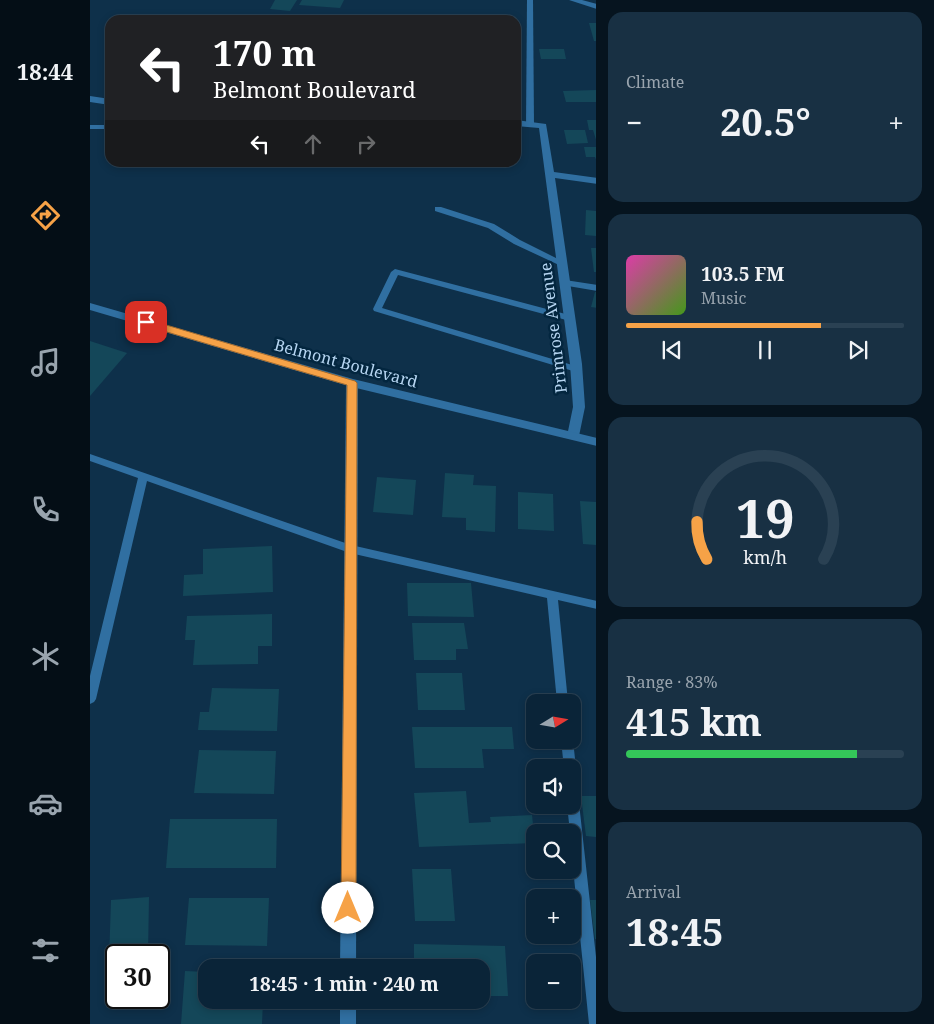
<!DOCTYPE html>
<meta charset="utf-8">
<style>
:root{--surface:#0a2438;--page:#183043;--text:#f1f3f6;--muted:#99a4ae;--line:#2a4153;--accent:#f6a247}
body{margin:0;font-family:"Noto Serif",serif;background:var(--page);color:var(--text);height:100vh;display:flex;flex-direction:column;font-size:19px;white-space:nowrap}
*{box-sizing:border-box;margin:0}
p{font-size:16px;color:var(--muted)}
.icon{flex:none;width:28px;height:28px;fill:none;stroke:currentColor;stroke-width:2;stroke-linecap:round;stroke-linejoin:round}
.map{position:relative;flex:1;overflow:hidden}
.panel{display:flex;flex-direction:column;gap:12px;padding:12px;background:#06141f;width:338px}
.panel>*{flex:none}
.banner{position:absolute;left:15px;top:15px;width:416px;height:152px;border-radius:15px;box-shadow:0 2px 8px #0003,0 0 0 1px var(--line);background:#202124;color:#fff;overflow:hidden}
.needle{width:32px;rotate:79deg}
.buttons{position:absolute;left:436px;top:694px;display:grid;gap:10px}
.buttons a{display:grid;place-items:center;width:55px;height:55px;border-radius:10px;background:var(--surface);box-shadow:0 2px 8px #0003,0 0 0 1px var(--line);font-size:25px}
.speed{position:absolute;left:15px;top:944px;display:flex;gap:10px;font-size:25px;font-weight:700;text-align:center}
.speed>*{display:grid;place-content:center;width:65px;height:65px;border-radius:50%;background:var(--surface);box-shadow:0 2px 8px #0003,0 0 0 1px var(--line);line-height:1}
.speed .limit{border:2px solid #111;border-radius:8px;background:#fff;color:#111}
.pin{position:absolute;display:grid;place-items:center;width:42px;height:42px;color:#fff;margin:-21px;border-radius:10px;box-shadow:0 2px 8px #0006}
.me{position:absolute;width:55px;margin:-28px;rotate:0deg;stroke-linejoin:round;filter:drop-shadow(0 0 4px #0008)}
.turn{display:flex;align-items:center;gap:18px;height:105px;padding:0 25px;font-size:22px}
.turn .icon{width:65px;height:65px;stroke-width:2.5}
.turn b{display:block;font-size:35px;line-height:42px}
.lanes{display:flex;align-items:center;height:48px;padding:0 25px;background:#0003;justify-content:center;gap:25px;direction:ltr}
.lanes .off{opacity:.35}
.big{font-size:38px;font-weight:700;line-height:1.1}
.panel .widget{flex:1;display:flex;flex-direction:column;justify-content:center;gap:8px;min-width:0;padding:0 18px;border-radius:15px;background:var(--page)}
.panel .dial{align-items:center;gap:0}
.dial svg{height:130px;overflow:visible;fill:none;stroke:var(--line);stroke-width:7;stroke-linecap:round;text-anchor:middle}
.dial text{fill:var(--text);stroke:none}
.song{display:flex;align-items:center;gap:15px}
.cover{width:60px;height:60px;border-radius:8px;background:linear-gradient(135deg,hsl(320 70% 55%),hsl(100 70% 35%))}
.played{height:5px;border-radius:2px;background:linear-gradient(90deg,var(--accent) 70%,var(--line) 70%)}
.keys{display:flex;justify-content:space-around;direction:ltr}
.heat{display:flex;justify-content:space-between;align-items:center;font-size:28px;direction:ltr}
.charge{height:8px;border-radius:4px;background:linear-gradient(90deg,#34c759 83%,var(--line) 0)}
.trip{position:absolute;left:108px;top:959px;width:292px;height:50px;border-radius:15px;background:var(--surface);box-shadow:0 2px 8px #0003,0 0 0 1px var(--line);font-weight:700;line-height:50px;text-align:center}
main{display:flex;flex:1;min-height:0}
.tab-bar{display:flex;flex-direction:column;width:90px;justify-content:space-around;align-items:center;background:#040e16;color:var(--muted)}
.tab-bar .icon{width:35px;height:35px}
.tab-bar .on{color:var(--accent)}
.tab-bar b{font-size:22px;color:var(--text)}
.map>svg:first-child{display:block}
.building{fill:#144759}
.lines{fill:none;stroke-linecap:round;stroke-linejoin:round}
.lane{fill:#306fa1;fill-rule:evenodd}
.street{fill:#306fa1;fill-rule:evenodd}
.secondary{fill:#306fa1;fill-rule:evenodd}
.route{fill:#f6a247;stroke:#a0692e}
.labels{text-anchor:middle;stroke-width:5;stroke-linejoin:round;paint-order:stroke}
.street-label{font-size:16px;fill:#b6d5f1;stroke:#03263f}
</style>
<main>
<nav class="tab-bar">
<b>18:44</b>
<svg class="icon on" aria-label="directions" viewBox="0 0 24 24"><path d="M12 3l9 9-9 9-9-9zM9 14v-3h6M13 9l2 2-2 2"/></svg>
<svg class="icon" aria-label="music" viewBox="0 0 24 24"><path d="M9 18V5l10-2v13"/><circle cx="6" cy="18" r="3"/><circle cx="16" cy="16" r="3"/></svg>
<svg class="icon" aria-label="phone" viewBox="0 0 24 24"><path d="M5 4h4l2 5-3 2q2 4 5 5l2-3 5 2v4C11 20 4 13 5 4z"/></svg>
<svg class="icon" aria-label="climate" viewBox="0 0 24 24"><path d="M12 3v18M4 7l16 10M4 17L20 7"/></svg>
<svg class="icon" aria-label="car" viewBox="0 0 24 24"><path d="M5 17H2v-5l4-1 3-4h7l3 4 3 1v5h-3M9 17h6M6 11h13"/><circle cx="7" cy="17" r="2"/><circle cx="17" cy="17" r="2"/></svg>
<svg class="icon" aria-label="filters" viewBox="0 0 24 24"><path d="M4 7h16M4 17h16"/><circle cx="9" cy="7" r="2"/><circle cx="15" cy="17" r="2"/></svg>
</nav>
<div class="map">
<svg width="507" height="1024" viewBox="0 0 507 1024">
<rect width="100%" height="100%" fill="#0e304a"/>
<g class="building">
<path d="M185 0H207L200 11 180 9Z"/>
<path d="M212 0H254L250 8 209 5Z"/>
<path d="M400 17 420 18V20H400Z"/>
<path d="M499 23H507V41H504Z"/>
<path d="M449 49H474L476 59H451Z"/>
<rect x="426" y="66" width="4" height="23"/>
<path d="M507 90V102H476L473 91Z"/>
<path d="M497 120H507V143L503 130H499Z"/>
<path d="M474 130H495L498 143 477 144Z"/>
<path d="M494 147H507V162L505 157H496Z"/>
<path d="M496 210 507 211V236L495 235Z"/>
<path d="M501 248H507V272H504Z"/>
<path d="M505 292H507V308L501 307Z"/>
<path d="M0 341 37 353 0 396Z"/>
<path d="M355 473 384 475 383 485 406 486 405 532 376 530V518L352 517Z"/>
<path d="M287 477 326 480 323 515 283 512Z"/>
<path d="M428 492 463 494 464 531 428 529Z"/>
<path d="M490 501 507 502V545L493 544Z"/>
<path d="M182 546 183 592 93 596 94 575 113 574V549Z"/>
<path d="M317 583H381L384 617 318 616Z"/>
<path d="M182 614V646H168V664L103 665 105 640H95L97 616Z"/>
<path d="M322 623H374L378 649H366V660H324Z"/>
<path d="M326 673H372L375 710H328Z"/>
<path d="M122 688 189 689 187 731 108 730 110 712H119Z"/>
<path d="M322 727H422L424 749H392L394 768H325Z"/>
<path d="M109 750 186 751 184 794 104 793Z"/>
<path d="M376 791 379 823 401 822 400 817 442 815 445 843 329 847 324 793Z"/>
<path d="M491 796H507V837L496 836Z"/>
<path d="M80 819H187L186 868H76Z"/>
<path d="M322 869H361L365 921H325Z"/>
<path d="M59 897 58 955H26V960L19 961 21 900Z"/>
<path d="M99 898H179L177 946 95 945Z"/>
<path d="M500 900H507V939H505Z"/>
<path d="M324 944 415 946 418 996H391V968H324Z"/>
<path d="M95 971 116 972V1000H173L172 1024H91Z"/>
</g>
<g class="lines">
<g class="lane">
<path d="M437 0H443L444 125 440 127 436 125Z"/>
<rect x="0" y="125" width="20" height="4"/>
<path d="M345 207H351L404 224 430 240 476 263 472 266 469 265 424 244 398 228 345 211Z"/>
<path d="M305 269 483 316 484 318 480 321 308 275 292 308 489 367 491 369 489 371H483L284 311 283 309 301 272Z"/>
<path d="M475 280 507 285V291L472 285 471 283Z"/>
<path d="M0 454 261 545 507 601V609L468 600 478 702H467L457 598 260 553 57 481 6 699 4 702 0 704V676L48 478 0 461Z"/>
<path d="M471 740H483L486 768 484 772H482V768H474Z"/>
<path d="M482 789 486 790 488 794 507 966V1024H499L482 858V832H480L477 805H482Z"/>
</g>
<g class="street">
<path d="M479 0H492L507 4V9Z"/>
<path d="M0 96 20 99V105L0 102Z"/>
<path d="M426 120 456 124 464 172 507 178V184L465 178 492 364 495 407 489 436 483 440 477 436 483 407 480 364 449 128 426 126Z"/>
<path d="M262 379 268 383 266 968H250L256 383Z"/>
<rect x="250" y="1000" width="16" height="24"/>
</g>
<path class="secondary" d="M0 303 263 379 507 438V446L262 387 0 310Z"/>
</g>
<path class="route" d="M56 319 265 381 267 383 266 908 264 912 258 914 253 912 251 908 257 385 53 325V320Z"/>
<g class="labels">
<g class="street-label">
<text transform="translate(463 328) rotate(-97)" y="6">Primrose Avenue</text>
<text transform="translate(256 363) rotate(15)" y="6">Belmont Boulevard</text>
</g>
</g>
</svg>
<div class="buttons">
<a><svg class="needle" viewBox="-14 -14 28 28"><path d="M0-13l5 13h-10z" fill="#e53935"/><path d="M0 13l5-13h-10z" fill="#99a4ae"/></svg></a>
<a><svg class="icon" aria-label="sound" viewBox="0 0 24 24"><path d="M4 9h4l5-4v14l-5-4H4zM17 9q2 3 0 6"/></svg></a>
<a><svg class="icon" aria-label="search" viewBox="0 0 24 24"><circle cx="10" cy="10" r="6"/><path d="M15 15l6 6"/></svg></a>
<a>+</a>
<a>−</a>
</div>
<div class="speed"><div class="limit">30</div></div>
<div class="pin" style="left:56px;top:322px;background:#d93025"><svg class="icon" aria-label="arrive" viewBox="0 0 24 24"><path d="M6 21V4h12l-3 4 3 4H6"/></svg></div>
<svg class="me" style="left:258px;top:908px" viewBox="-20 -20 40 40"><circle r="19" fill="#fff"/><path d="M0-13L10 11 0 6-10 11z" fill="#f6a247"/></svg>
<div class="trip">18:45 · 1 min · 240 m</div>
<div class="banner">
<div class="turn"><svg class="icon" aria-label="left" viewBox="0 0 24 24"><path d="M17 20v-9H6M10 6l-5 5 5 5"/></svg><div><b>170 m</b>Belmont Boulevard</div></div>
<div class="lanes"><svg class="icon" aria-label="left" viewBox="0 0 24 24"><path d="M17 20v-9H6M10 6l-5 5 5 5"/></svg><svg class="icon off" aria-label="ahead" viewBox="0 0 24 24"><path d="M12 20V5M6 11l6-6 6 6"/></svg><svg class="icon off" aria-label="right" viewBox="0 0 24 24"><path d="M7 20v-9h11M14 6l5 5-5 5"/></svg></div>
</div>
</div>
<section class="panel">
<div class="widget"><p>Climate</p>
<div class="heat"><a>−</a><b class="big">20.5°</b><a>+</a></div>
</div>
<div class="widget">
<div class="song"><i class="cover"></i><div><b>103.5 FM</b><p>Music</p></div></div>
<div class="played"></div>
<div class="keys"><svg class="icon" aria-label="previous" viewBox="0 0 24 24"><path d="M18 5L8 12l10 7zM5 5v14"/></svg><svg class="icon" aria-label="pause" viewBox="0 0 24 24"><path d="M8 5v14M16 5v14"/></svg><svg class="icon" aria-label="next" viewBox="0 0 24 24"><path d="M6 5l10 7-10 7zM19 5v14"/></svg></div>
</div>
<div class="widget dial"><svg viewBox="0 0 100 80">
<path d="M14 69A42 42 0 1 1 86 69"/>
<path d="M14 69A42 42 0 0 1 8 46" stroke="#f6a247"/>
<text x="50" y="56" font-size="32" font-weight="700">19</text>
<text x="50" y="72" font-size="11">km/h</text>
</svg></div>
<div class="widget"><p>Range · 83%</p><b class="big">415 km</b><div class="charge"></div></div>
<div class="widget"><p>Arrival</p><b class="big">18:45</b></div>
</section>
</main>
